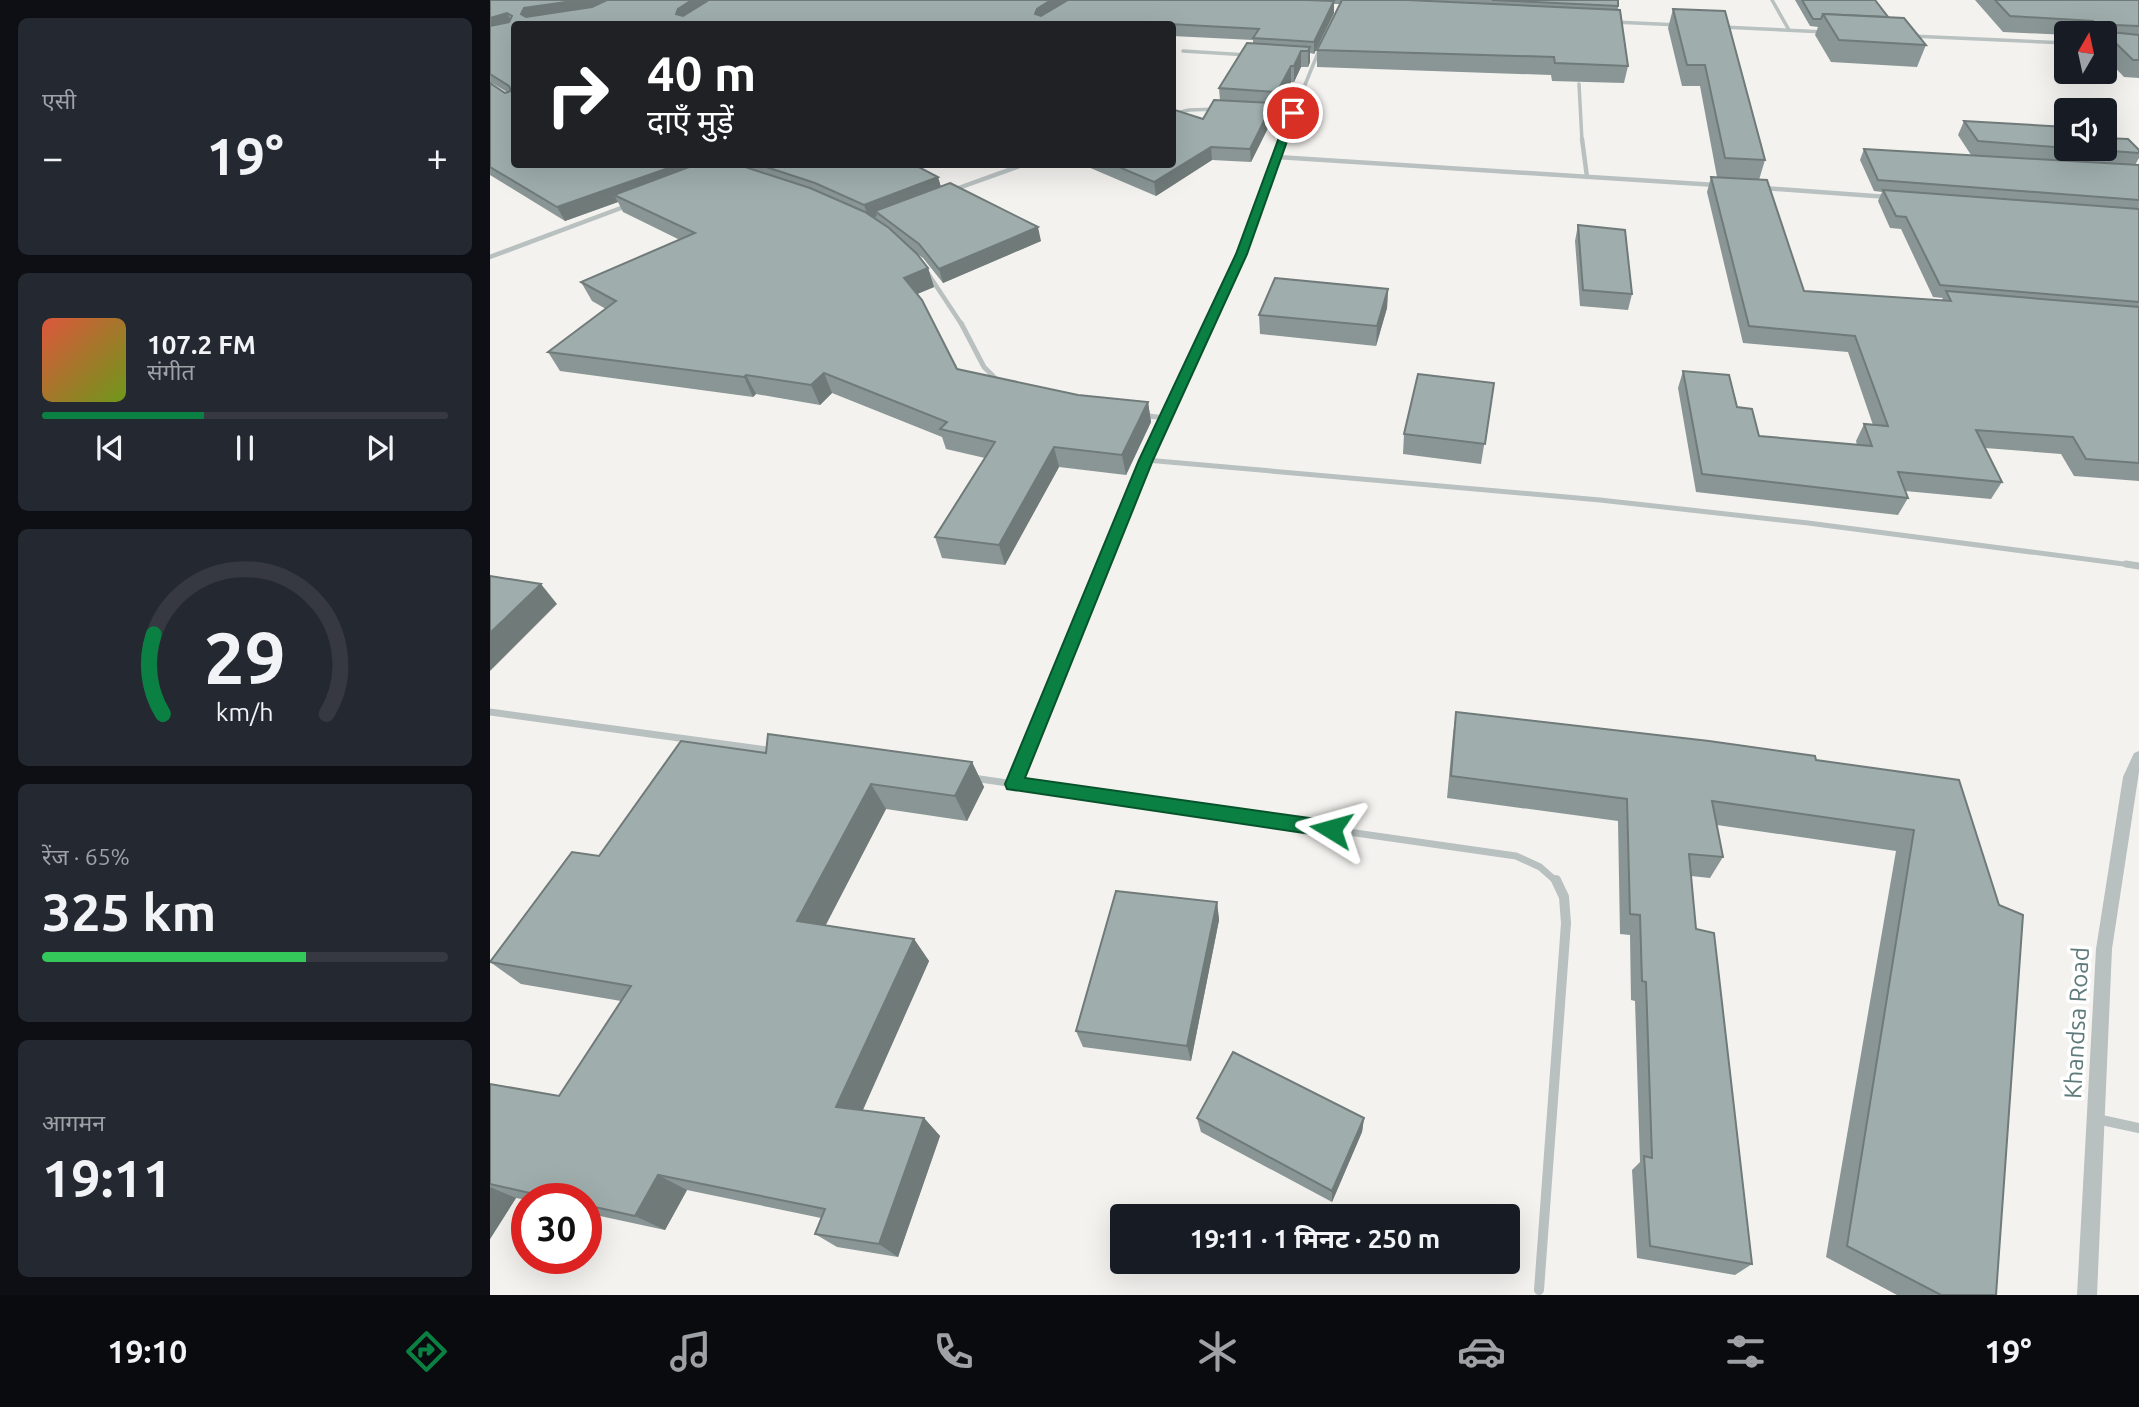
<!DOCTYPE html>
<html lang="hi">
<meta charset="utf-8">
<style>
:root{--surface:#171b24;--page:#242831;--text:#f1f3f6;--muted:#9ea1a6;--line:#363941;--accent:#0b8043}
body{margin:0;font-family:Ubuntu,"Noto Sans Devanagari",sans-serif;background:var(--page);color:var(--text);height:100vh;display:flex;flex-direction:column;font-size:26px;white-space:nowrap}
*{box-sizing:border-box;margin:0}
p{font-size:23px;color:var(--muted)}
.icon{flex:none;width:38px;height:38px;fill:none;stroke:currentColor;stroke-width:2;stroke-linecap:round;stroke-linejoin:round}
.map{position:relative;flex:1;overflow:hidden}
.details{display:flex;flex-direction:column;gap:18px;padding:18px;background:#0d0f14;width:490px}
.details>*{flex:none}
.top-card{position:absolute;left:21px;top:21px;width:665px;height:147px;border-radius:7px;box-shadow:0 7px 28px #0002;background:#202124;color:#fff;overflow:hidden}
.needle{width:46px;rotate:9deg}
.controls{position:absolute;left:1564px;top:21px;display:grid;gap:14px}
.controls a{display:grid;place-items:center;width:63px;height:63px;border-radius:7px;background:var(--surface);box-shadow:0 7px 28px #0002;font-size:35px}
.speed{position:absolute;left:21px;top:1183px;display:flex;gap:14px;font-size:35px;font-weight:700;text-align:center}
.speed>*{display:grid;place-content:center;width:91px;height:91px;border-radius:50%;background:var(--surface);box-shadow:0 7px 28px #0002;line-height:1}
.speed .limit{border:10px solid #d22;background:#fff;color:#111}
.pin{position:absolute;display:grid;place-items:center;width:60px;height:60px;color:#fff;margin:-30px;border:4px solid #fff;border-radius:50%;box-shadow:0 2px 7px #0007}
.me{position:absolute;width:77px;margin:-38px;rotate:278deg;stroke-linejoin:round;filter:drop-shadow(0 0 5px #0008)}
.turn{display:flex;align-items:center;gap:24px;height:147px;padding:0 21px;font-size:32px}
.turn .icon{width:91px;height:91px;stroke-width:2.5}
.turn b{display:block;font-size:49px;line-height:60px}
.big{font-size:52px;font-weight:700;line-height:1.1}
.details .tile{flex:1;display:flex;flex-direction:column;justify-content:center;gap:10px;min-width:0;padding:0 24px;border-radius:10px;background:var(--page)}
.details .dial{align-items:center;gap:0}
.dial svg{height:182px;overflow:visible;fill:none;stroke:var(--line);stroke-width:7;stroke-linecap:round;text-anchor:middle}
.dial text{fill:var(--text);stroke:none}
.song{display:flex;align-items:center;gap:21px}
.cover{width:84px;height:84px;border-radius:10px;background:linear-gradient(135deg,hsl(10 70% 55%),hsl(80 70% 35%))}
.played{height:7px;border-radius:4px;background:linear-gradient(90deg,var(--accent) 40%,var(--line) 40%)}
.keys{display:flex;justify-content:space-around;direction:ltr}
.heat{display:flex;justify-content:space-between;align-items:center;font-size:38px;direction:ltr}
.charge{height:10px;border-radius:5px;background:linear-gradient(90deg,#34c759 65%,var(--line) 0)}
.trip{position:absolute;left:620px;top:1204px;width:410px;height:70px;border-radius:7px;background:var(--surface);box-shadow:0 7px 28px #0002;font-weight:700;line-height:70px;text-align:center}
.menu{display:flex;height:112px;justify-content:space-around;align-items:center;background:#090b0e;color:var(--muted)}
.menu .icon{width:49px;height:49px}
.menu .on{color:var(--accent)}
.menu b{font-size:32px;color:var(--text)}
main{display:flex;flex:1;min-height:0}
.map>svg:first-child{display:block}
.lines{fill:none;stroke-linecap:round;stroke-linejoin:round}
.minor-far4{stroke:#b8c0c0;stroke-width:3.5}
.minor-far3{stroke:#b8c0c0;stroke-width:4.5}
.minor-far2{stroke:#b8c0c0;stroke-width:5}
.minor-far1{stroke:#b8c0c0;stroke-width:7}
.minor{stroke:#b8c0c0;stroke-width:10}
.tertiary{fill:#b8c0c0;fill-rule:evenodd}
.wall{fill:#899695;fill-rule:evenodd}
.shaded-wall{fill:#6f7a79}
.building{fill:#9faead;stroke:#6f7a79;stroke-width:2}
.route{fill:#0b8043;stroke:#07532c;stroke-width:2}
.labels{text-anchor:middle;stroke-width:7;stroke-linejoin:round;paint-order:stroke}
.near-street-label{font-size:24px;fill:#5f7a7a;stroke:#fff}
</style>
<main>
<section class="details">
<div class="tile"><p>एसी</p>
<div class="heat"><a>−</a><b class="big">19°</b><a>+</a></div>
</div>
<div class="tile">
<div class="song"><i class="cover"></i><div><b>107.2 FM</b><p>संगीत</p></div></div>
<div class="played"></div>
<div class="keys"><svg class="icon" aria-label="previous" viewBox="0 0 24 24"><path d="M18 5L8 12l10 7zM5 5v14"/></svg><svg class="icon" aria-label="pause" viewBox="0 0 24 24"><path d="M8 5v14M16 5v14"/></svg><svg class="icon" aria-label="next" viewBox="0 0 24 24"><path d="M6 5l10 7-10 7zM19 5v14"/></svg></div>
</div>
<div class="tile dial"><svg viewBox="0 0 100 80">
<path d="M14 69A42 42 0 1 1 86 69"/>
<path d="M14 69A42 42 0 0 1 10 34" stroke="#0b8043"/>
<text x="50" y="56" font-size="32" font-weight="700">29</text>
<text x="50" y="72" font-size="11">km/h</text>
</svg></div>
<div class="tile"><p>रेंज · 65%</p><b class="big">325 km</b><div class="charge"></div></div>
<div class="tile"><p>आगमन</p><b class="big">19:11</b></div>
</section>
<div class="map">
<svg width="1649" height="1295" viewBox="0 0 1649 1295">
<rect width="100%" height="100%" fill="#f4f2ef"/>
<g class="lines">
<g class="minor-far4">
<path d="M1282 0 1299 30"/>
<path d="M1124 22 1189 25"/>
<path d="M1232 27 1335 32"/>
<path d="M1421 36 1577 43"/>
<path d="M693 51 758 55"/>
<path d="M1089 84 1092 141"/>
<path d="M775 111 802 113"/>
<path d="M682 114 699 110 728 109"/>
<path d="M792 141 830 48"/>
</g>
<g class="minor-far3">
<path d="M1092 139 1097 177"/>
<path d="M787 157 1226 185"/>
<path d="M1273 188 1398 197"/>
<path d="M463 190 535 164"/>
<path d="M0 257 139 205"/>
<path d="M435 269 472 325"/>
<path d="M719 325 751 255 792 139"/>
</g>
<g class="minor-far2">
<path d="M471 323 494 367 508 381"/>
<path d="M652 415 674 418"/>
<path d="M656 460 1110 500 1318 523 1649 566"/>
<path d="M613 566 656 460 719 323"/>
</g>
<g class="minor-far1">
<path d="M1636 564 1649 566"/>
<path d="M0 712 284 751"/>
<path d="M483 778 1026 856 1050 867 1067 882"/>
<path d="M524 784 613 564"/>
</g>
<g class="minor">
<path d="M1607 1119 1649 1128"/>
<path d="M1049 1290 1076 923 1074 897 1066 880"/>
</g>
<path class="tertiary" d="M1649 751V772L1622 949 1607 1295H1587L1606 949 1633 777 1644 753Z"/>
</g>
<g class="wall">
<path d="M0 0H930L938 1V0H1128V10L1138 66 1134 83 1062 81 1061 75 827 67V50L850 4H844V13L824 54 820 53V62L818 67H811L804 82H801L788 108H783L784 116 761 162 722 160 666 196 591 164H682L713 119 730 101 729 88 763 44V40L682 36V24H24V164H424L448 177 451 187 551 241 453 283 433 258 427 254 438 268 444 287 427 294 467 369 588 395 658 402 661 422 636 475 569 467 515 565 452 558 445 537 495 458 456 449 452 437 342 393 330 405 266 394 263 397 70 371 58 352 116 309 102 301 91 282 190 240 133 212 128 202 75 221 0 175ZM0 83H2L17 92 15 93Z"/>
<path d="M1305 0H1385L1398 17 1436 45 1427 67 1341 62 1325 35 1328 27 1320 26Z"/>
<path d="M1485 0H1649V78L1634 77 1615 57V33H1577V35L1513 32Z"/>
<path d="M1183 9 1275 160 1269 180 1314 291 1451 301 1453 298 1443 297 1411 229 1400 228 1388 201 1392 192 1384 191 1370 160 1374 149 1481 155 1468 135 1474 121 1577 128V149L1649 150V158L1645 165H1649V481L1584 476 1571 454 1495 448 1512 482 1501 499 1415 491 1418 498 1408 515 1206 492 1188 388 1193 371 1247 407 1269 436 1367 445 1366 441 1374 424 1383 425 1358 352 1253 343 1217 192 1221 177H1227L1210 86H1192L1178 28Z"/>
<path d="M1088 225 1142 294 1138 310 1090 306 1085 241Z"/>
<path d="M898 289 897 308 886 346 770 334 769 315Z"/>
<path d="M1004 383 991 464 913 454 914 434Z"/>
<path d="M966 712 1469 780 1506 1295H1407L1336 1257 1406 851 1227 825 1233 857 1220 878 1201 876 1206 929 1262 1264 1245 1275 1147 1258 1142 1170 1150 1162 1145 1001 1141 1000 1140 935 1130 934 1128 821 957 798 963 734Z"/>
<path d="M276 753 482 762 494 787 477 821 396 809 335 925 424 939 439 961 373 1110 434 1118 450 1136 408 1257 347 1247 325 1234 331 1218 197 1190 175 1230 96 1213V1199H37V1200L26 1198 0 1239V1084L69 1096 131 1001 31 984 0 962 109 856Z"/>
<path d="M727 902 729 920 701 1061 593 1047 586 1031Z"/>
<path d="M707 1118H874L872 1132 842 1202 711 1132Z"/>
</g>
<g class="shaded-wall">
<path d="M90 0H126L105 10 40 20 31 14 34 8Z"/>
<path d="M202 0H225L193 20 186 14 188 9Z"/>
<path d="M561 0H581L549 20 545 14 547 9Z"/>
<path d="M844 1V13L824 54V42Z"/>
<path d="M17 13 23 25 0 31V18Z"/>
<path d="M820 47V62L818 67V51Z"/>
<path d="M811 51V67L804 82V66Z"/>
<path d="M801 66V82L788 108 787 92Z"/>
<path d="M783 103 784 116 761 162 760 149Z"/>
<path d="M721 147 722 160 666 196 664 182Z"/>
<path d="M190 164H215L124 195 128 202 75 221 67 207Z"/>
<path d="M448 177 452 191 385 211 387 216 379 219 374 205Z"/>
<path d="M548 227 551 241 453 283 449 269Z"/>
<path d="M438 268 444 287 420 297 414 278Z"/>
<path d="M898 289 897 308 886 346 887 326Z"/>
<path d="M334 373 342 393 330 405 321 385Z"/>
<path d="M256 375 266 394 263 397 254 377Z"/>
<path d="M658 402 661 422 636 475 632 455Z"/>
<path d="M564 447 569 467 515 565 509 545Z"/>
<path d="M51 584 67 604 0 671V633Z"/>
<path d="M482 762 494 787 477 821 465 796Z"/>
<path d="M381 784 396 809 326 944 307 921Z"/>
<path d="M727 902 729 920 701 1061 697 1046Z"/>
<path d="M424 939 439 961 366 1125 346 1107Z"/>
<path d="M434 1118 450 1136 408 1257 389 1244Z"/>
<path d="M874 1118 872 1132 842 1202V1191Z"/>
<path d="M168 1175 197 1190 175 1230 145 1216Z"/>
<path d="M0 1187 26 1198 0 1239Z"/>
</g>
<g class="building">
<path d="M0 0H90L34 8 31 14 36 17 102 7 117 0H202L188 9 186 14 193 16 219 0H561L547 9 545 14 551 16 578 0H816L844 1 824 42 763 38 769 29 679 24H24V164H190L67 207 0 167V83L15 93 21 91 19 86 0 74V26L19 22 22 16 17 13 0 18Z"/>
<path d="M852 0H917L1130 10 1138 66 1065 63 1064 57 827 50Z"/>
<path d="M1002 0H1128V6Z"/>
<path d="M1312 0H1385L1398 17 1333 14 1331 19H1323Z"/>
<path d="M1505 0H1649V26L1624 25 1619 27 1621 32 1649 35V60H1643L1603 21 1520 16Z"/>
<path d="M1183 9 1235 11 1275 160 1235 158 1215 65H1197Z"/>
<path d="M1333 14 1414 18 1436 45 1349 40Z"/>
<path d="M757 43 820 47 818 51H811L804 66H801L787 92 729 88Z"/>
<path d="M724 100 783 103 760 149 721 147 664 182 622 164H682V109L713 119Z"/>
<path d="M1474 121 1576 127 1577 148 1488 141Z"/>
<path d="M1615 138 1638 139 1649 150V153L1593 149H1615Z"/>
<path d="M1374 149 1649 165V200L1388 180Z"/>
<path d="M207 164H246L320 188 375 212 399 228 427 254 438 268 414 278 432 300 467 369 588 395 658 402 632 455 564 447 509 545 445 537 505 442 450 429 457 422 334 373 321 385 256 375 254 377 58 352 126 301 91 282 205 233 124 195Z"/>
<path d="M267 164H423L448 177 374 205 325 183Z"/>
<path d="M1221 177 1277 180 1314 291 1461 301 1456 291 1649 307V463L1596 459 1583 437 1486 430 1512 482 1408 472 1418 498 1212 474 1193 371 1239 375 1247 407 1262 409 1269 436 1382 446 1374 424 1398 426 1365 336 1259 326Z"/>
<path d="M460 183 548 227 449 269 429 244 385 211Z"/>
<path d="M1393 190 1649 209V302L1450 285 1416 217 1406 216Z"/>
<path d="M1088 225 1135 230 1142 294 1093 290Z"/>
<path d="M785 278 898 289 887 326 769 315Z"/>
<path d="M928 374 1004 383 995 444 914 434Z"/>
<path d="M0 576 51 584 0 633Z"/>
<path d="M966 712 1219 741 1325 756 1326 760 1469 780 1509 905 1533 915 1506 1295H1451L1357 1246 1424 830 1222 801 1233 857 1199 854 1206 929 1224 933 1262 1264 1160 1246 1154 1156 1162 1158 1156 982 1152 981 1150 915 1140 914 1137 799 961 776Z"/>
<path d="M278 734 482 762 465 796 381 784 307 921 424 939 346 1107 434 1118 389 1244 325 1234 335 1209 168 1175 145 1216 96 1205V1199H66L0 1184V1084L69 1096 141 986 0 962 82 852 109 856 191 741 276 753Z"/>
<path d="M626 891 727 902 697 1046 586 1031Z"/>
<path d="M743 1052 874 1118 842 1191 707 1118Z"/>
</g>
<path class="route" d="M803 110 807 113 757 254 663 460 535 778 841 821 848 824 851 829 848 835 841 837 517 789 515 784 649 460 746 254 798 113Z"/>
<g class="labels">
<g class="near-street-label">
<text transform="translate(1587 1023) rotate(-87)" y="8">Khandsa Road</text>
</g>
</g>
</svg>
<div class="controls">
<a><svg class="needle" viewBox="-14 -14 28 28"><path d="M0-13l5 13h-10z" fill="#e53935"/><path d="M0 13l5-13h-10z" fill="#9ea1a6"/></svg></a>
<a><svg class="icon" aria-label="sound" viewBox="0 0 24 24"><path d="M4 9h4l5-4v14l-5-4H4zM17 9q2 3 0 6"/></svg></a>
</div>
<div class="speed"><div class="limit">30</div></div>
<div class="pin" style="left:803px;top:113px;background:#d93025"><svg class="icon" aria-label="arrive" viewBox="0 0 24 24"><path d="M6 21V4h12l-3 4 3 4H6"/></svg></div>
<svg class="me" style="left:841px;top:829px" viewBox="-20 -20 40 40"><path d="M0-17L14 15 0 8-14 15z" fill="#0b8043" stroke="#fff" stroke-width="4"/></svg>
<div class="trip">19:11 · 1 मिनट · 250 m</div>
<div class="top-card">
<div class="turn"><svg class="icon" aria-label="right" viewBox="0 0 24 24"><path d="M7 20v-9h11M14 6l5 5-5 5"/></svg><div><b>40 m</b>दाएँ मुड़ें</div></div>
</div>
</div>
</main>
<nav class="menu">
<b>19:10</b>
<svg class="icon on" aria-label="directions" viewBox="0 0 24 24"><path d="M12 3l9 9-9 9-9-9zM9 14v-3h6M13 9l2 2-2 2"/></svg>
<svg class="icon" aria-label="music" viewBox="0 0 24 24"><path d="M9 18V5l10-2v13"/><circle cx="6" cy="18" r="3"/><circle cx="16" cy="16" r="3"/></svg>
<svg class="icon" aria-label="phone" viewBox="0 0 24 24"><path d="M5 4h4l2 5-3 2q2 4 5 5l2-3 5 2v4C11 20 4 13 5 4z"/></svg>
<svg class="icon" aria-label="climate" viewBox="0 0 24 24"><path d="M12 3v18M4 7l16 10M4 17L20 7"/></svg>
<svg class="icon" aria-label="car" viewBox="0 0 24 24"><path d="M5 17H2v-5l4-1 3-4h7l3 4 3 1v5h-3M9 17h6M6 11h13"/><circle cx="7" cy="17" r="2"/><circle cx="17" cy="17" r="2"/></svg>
<svg class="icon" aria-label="filters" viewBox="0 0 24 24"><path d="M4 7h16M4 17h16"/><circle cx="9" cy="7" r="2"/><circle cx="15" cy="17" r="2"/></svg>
<b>19°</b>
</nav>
